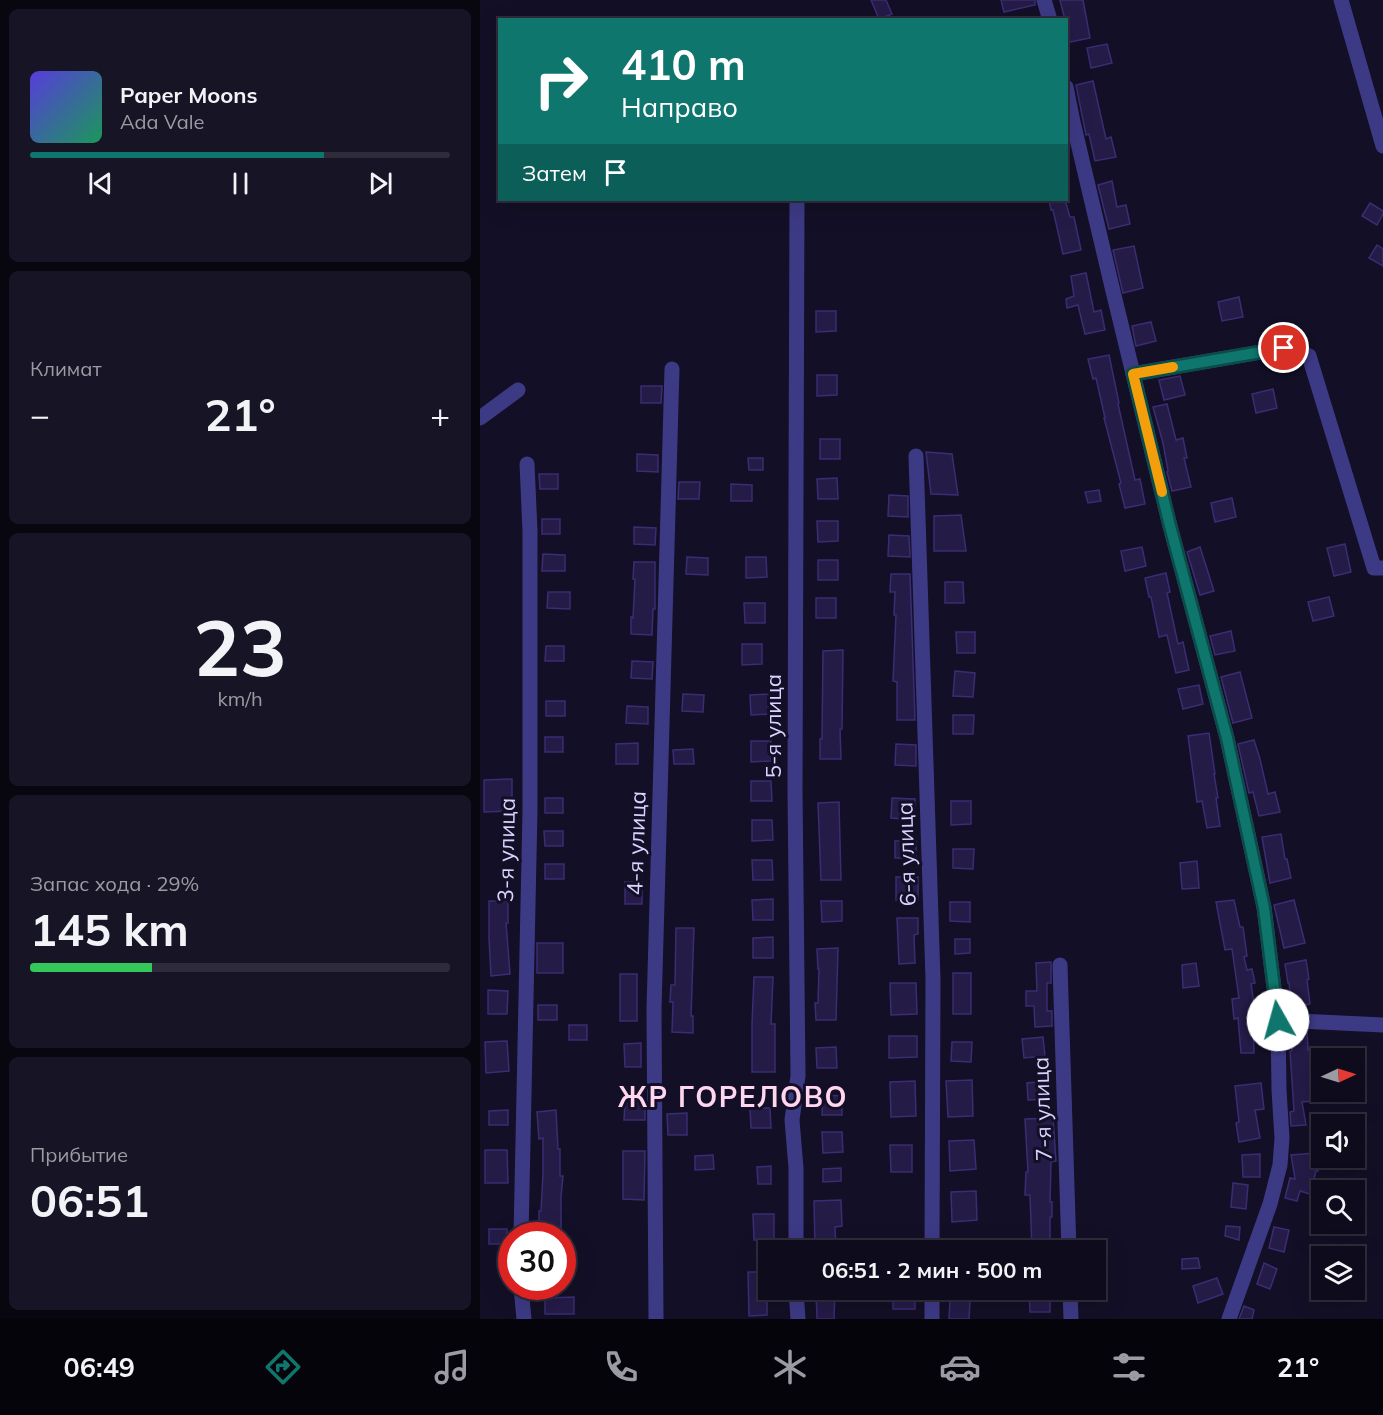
<!DOCTYPE html>
<html lang="ru">
<meta charset="utf-8">
<style>
:root{--surface:#0e0b1c;--page:#171425;--text:#f1f3f6;--muted:#9b9ba3;--line:#2e2b3b;--accent:#0f766e}
body{margin:0;font-family:Mulish,sans-serif;background:var(--page);color:var(--text);height:100vh;display:flex;flex-direction:column;font-size:22px;white-space:nowrap}
*{box-sizing:border-box;margin:0}
p{font-size:20px;color:var(--muted)}
.icon{flex:none;width:33px;height:33px;fill:none;stroke:currentColor;stroke-width:2;stroke-linecap:round;stroke-linejoin:round}
.map{position:relative;flex:1;overflow:hidden}
.sheet{display:flex;flex-direction:column;gap:9px;padding:9px;background:#08060f;width:480px}
.sheet>*{flex:none}
.guide{position:absolute;left:18px;top:18px;width:570px;height:183px;border-radius:0px;box-shadow:0 6px 24px #0002,0 0 0 2px var(--line);background:#0f766e;color:#fff;overflow:hidden}
.needle{width:39px;rotate:86deg}
.buttons{position:absolute;left:831px;top:1048px;display:grid;gap:12px}
.buttons a{display:grid;place-items:center;width:54px;height:54px;border-radius:0px;background:var(--surface);box-shadow:0 6px 24px #0002,0 0 0 2px var(--line);font-size:30px}
.speed{position:absolute;left:18px;top:1222px;display:flex;gap:12px;font-size:30px;font-weight:700;text-align:center}
.speed>*{display:grid;place-content:center;width:78px;height:78px;border-radius:50%;background:var(--surface);box-shadow:0 6px 24px #0002,0 0 0 2px var(--line);line-height:1}
.speed .limit{border:9px solid #d22;background:#fff;color:#111}
.pin{position:absolute;display:grid;place-items:center;width:51px;height:51px;color:#fff;margin:-26px;border:3px solid #fff;border-radius:50%;box-shadow:0 2px 6px #0007}
.me{position:absolute;width:66px;margin:-33px;rotate:353deg;stroke-linejoin:round;filter:drop-shadow(0 0 4px #0008)}
.turn{display:flex;align-items:center;gap:21px;height:126px;padding:0 24px;font-size:27px}
.turn .icon{width:78px;height:78px;stroke-width:2.5}
.turn b{display:block;font-size:42px;line-height:51px}
.then{display:flex;align-items:center;height:57px;padding:0 24px;background:#0003;gap:12px;font-size:22px}
.big{font-size:45px;font-weight:700;line-height:1.1}
.sheet .card{flex:1;display:flex;flex-direction:column;justify-content:center;gap:9px;min-width:0;padding:0 21px;border-radius:9px;background:var(--page)}
.sheet .dial{align-items:center;gap:0}
.dial b{font-size:78px;line-height:1}
.song{display:flex;align-items:center;gap:18px}
.cover{width:72px;height:72px;border-radius:9px;background:linear-gradient(135deg,hsl(250 70% 55%),hsl(150 70% 35%))}
.played{height:6px;border-radius:3px;background:linear-gradient(90deg,var(--accent) 70%,var(--line) 70%)}
.keys{display:flex;justify-content:space-around;direction:ltr}
.heat{display:flex;justify-content:space-between;align-items:center;font-size:33px;direction:ltr}
.charge{height:9px;border-radius:4px;background:linear-gradient(90deg,#34c759 29%,var(--line) 0)}
.trip{position:absolute;left:278px;top:1240px;width:348px;height:60px;border-radius:0px;background:var(--surface);box-shadow:0 6px 24px #0002,0 0 0 2px var(--line);font-weight:700;line-height:60px;text-align:center}
.tabs{display:flex;height:96px;justify-content:space-around;align-items:center;background:#06040b;color:var(--muted)}
.tabs .icon{width:42px;height:42px}
.tabs .selected{color:var(--accent)}
.tabs b{font-size:27px;color:var(--text)}
main{display:flex;flex:1;min-height:0}
.map>svg:first-child{display:block}
.building{fill:#241b47;stroke:#3b2d73;stroke-width:1.5}
.lines{fill:none;stroke-linecap:round;stroke-linejoin:round}
.minor{stroke:#3d3a85;stroke-width:15}
.route-casing{stroke:#0a4d48;stroke-width:15}
.route{stroke:#0f766e;stroke-width:10}
.slow{stroke:#f59e0b;stroke-width:10}
.labels{text-anchor:middle;stroke-width:6;stroke-linejoin:round;paint-order:stroke}
.street-label{font-size:22px;fill:#d9d4ff;stroke:#130f26}
.district-label{font-size:28px;font-weight:bold;letter-spacing:1.5px;fill:#ffd6f0;stroke:#130f26}
</style>
<main>
<section class="sheet">
<div class="card">
<div class="song"><i class="cover"></i><div><b>Paper Moons</b><p>Ada Vale</p></div></div>
<div class="played"></div>
<div class="keys"><svg class="icon" aria-label="previous" viewBox="0 0 24 24"><path d="M18 5L8 12l10 7zM5 5v14"/></svg><svg class="icon" aria-label="pause" viewBox="0 0 24 24"><path d="M8 5v14M16 5v14"/></svg><svg class="icon" aria-label="next" viewBox="0 0 24 24"><path d="M6 5l10 7-10 7zM19 5v14"/></svg></div>
</div>
<div class="card"><p>Климат</p>
<div class="heat"><a>−</a><b class="big">21°</b><a>+</a></div>
</div>
<div class="card dial"><b>23</b><p>km/h</p></div>
<div class="card"><p>Запас хода · 29%</p><b class="big">145 km</b><div class="charge"></div></div>
<div class="card"><p>Прибытие</p><b class="big">06:51</b></div>
</section>
<div class="map">
<svg width="903" height="1319" viewBox="0 0 903 1319">
<rect width="100%" height="100%" fill="#130f26"/>
<g class="building">
<path d="M391 0H406L412 14 399 19Z"/>
<path d="M521 0H555V5L524 12Z"/>
<path d="M580 0H603L610 38 590 42 586 20H585Z"/>
<path d="M627 44 632 63 611 68 607 48Z"/>
<path d="M613 81 626 139 631 137 636 157 615 161 609 134 606 135 596 85Z"/>
<path d="M632 181 637 207 646 205 650 224 629 229 618 185Z"/>
<path d="M569 200H585L590 217H594L601 250 583 254 573 210H571Z"/>
<path d="M890 203 903 211V214L897 225 882 216Z"/>
<path d="M897 245 903 249V266L889 258Z"/>
<path d="M654 246 663 288 643 293 633 250Z"/>
<path d="M606 273 614 312 621 310 625 330 605 334 598 305 587 308 586 299 594 296 591 276Z"/>
<path d="M759 297 763 317 742 321 738 302Z"/>
<path d="M336 311H356V331L336 332Z"/>
<path d="M671 322 676 341 656 346 652 326Z"/>
<path d="M629 355 639 403 638 404 655 480 660 479 665 504 645 508 639 484 641 483 624 418H625L616 378 613 379 608 359Z"/>
<path d="M337 375H357V395L337 396Z"/>
<path d="M700 376 705 395 684 400 679 380Z"/>
<path d="M161 386H182L181 403H161Z"/>
<path d="M793 389 797 408 776 413 772 394Z"/>
<path d="M687 404 696 440 703 438 707 458H704L711 487 692 491 687 472 688 471 683 443 673 407Z"/>
<rect x="340" y="439" width="20" height="20"/>
<path d="M446 452 472 454 478 495 451 494Z"/>
<path d="M157 454 178 455V472L157 471Z"/>
<path d="M268 458H283V470H269Z"/>
<path d="M59 474H78V489H60Z"/>
<path d="M357 478 358 499H338L337 479Z"/>
<path d="M199 482H220L219 499H198Z"/>
<path d="M251 484 272 485V501H251Z"/>
<path d="M619 490 621 501 608 503 605 492Z"/>
<path d="M409 495 428 496V517L408 516Z"/>
<path d="M752 498 756 517 735 522 731 503Z"/>
<path d="M481 515 486 551H454V516Z"/>
<rect x="62" y="519" width="18" height="15"/>
<path d="M337 521H358V541L338 542Z"/>
<path d="M154 527 176 528 175 545 154 544Z"/>
<path d="M409 535 429 536 430 557 408 556Z"/>
<path d="M865 544 871 572 854 576 847 548Z"/>
<path d="M662 547 666 566 645 571 641 551Z"/>
<path d="M720 547 734 591 720 595 707 552Z"/>
<path d="M63 554 85 555V571H62Z"/>
<path d="M207 557 228 558V575L206 574Z"/>
<path d="M266 557H286L287 577 266 578Z"/>
<rect x="338" y="560" width="20" height="20"/>
<path d="M154 562H175V609H173L172 635 151 634V617L153 618 155 579H153Z"/>
<path d="M686 573 690 592 687 593 698 644 703 642 709 670 696 673 687 635 679 637 671 597H669L665 578Z"/>
<path d="M411 574H430L435 720H417V682L413 681 416 615H414L415 592H410Z"/>
<path d="M465 582H483L484 603H465Z"/>
<path d="M68 592H90V609L67 608Z"/>
<path d="M849 597 854 616 833 621 828 602Z"/>
<rect x="336" y="598" width="20" height="20"/>
<path d="M264 603H285V623H265Z"/>
<path d="M751 631 755 651 735 655 730 636Z"/>
<path d="M476 632H495V653H477Z"/>
<path d="M262 644H282V664L262 665Z"/>
<path d="M66 646H84V661H65Z"/>
<path d="M363 650 362 729H360L361 759H340V739H342L343 651Z"/>
<path d="M152 661 173 662 172 679 151 678Z"/>
<path d="M475 671 495 673 493 697 473 696Z"/>
<path d="M760 672 772 718 753 723 741 677Z"/>
<path d="M719 685 723 704 703 709 698 689Z"/>
<path d="M203 694 224 695 223 712 202 711Z"/>
<path d="M291 694V714L271 715 270 695Z"/>
<rect x="66" y="701" width="19" height="15"/>
<path d="M147 706 168 707V724L146 723Z"/>
<path d="M473 715H494L493 734H473Z"/>
<path d="M729 733 735 774H734L738 798H736L740 826 727 828 722 801 717 802 708 736Z"/>
<rect x="65" y="737" width="18" height="15"/>
<path d="M774 740 780 759 788 794 795 792 800 812 779 816 773 792 769 793 758 744Z"/>
<path d="M271 741H291V761L271 762Z"/>
<path d="M158 743V764H136V744Z"/>
<path d="M416 744 436 745V766L415 765Z"/>
<path d="M213 749 214 764H194L193 750Z"/>
<path d="M32 779V811L4 812V780Z"/>
<path d="M271 781H291L292 801H271Z"/>
<rect x="65" y="798" width="18" height="15"/>
<path d="M412 798 435 799 434 820 411 818Z"/>
<path d="M471 801H491V824L471 825Z"/>
<path d="M359 802 361 880H341L338 803Z"/>
<path d="M272 820H292L293 840 272 841Z"/>
<path d="M64 831H83V846H65Z"/>
<path d="M801 834 805 859H807L811 878 790 883 782 837Z"/>
<rect x="415" y="841" width="21" height="17"/>
<path d="M473 849H494L493 869 473 868Z"/>
<path d="M272 860H292L293 880H273Z"/>
<path d="M717 861 719 888 702 889 700 863Z"/>
<rect x="65" y="864" width="19" height="15"/>
<rect x="416" y="877" width="22" height="23"/>
<rect x="145" y="882" width="17" height="22"/>
<path d="M293 899V920H273L272 900Z"/>
<path d="M754 900 760 927H763L767 956 764 957 767 970 772 969 775 983 771 984 776 1016 773 1017 774 1053H761L758 1018 754 1019 752 999 759 998 752 949 745 950 736 902Z"/>
<path d="M814 900 825 943 804 948 794 905Z"/>
<path d="M9 901H28V923H26L30 974 11 976 9 938Z"/>
<path d="M341 901H362V921L342 922Z"/>
<path d="M470 902H490V922L470 921Z"/>
<path d="M417 918H438V934L434 935 435 963 419 964Z"/>
<path d="M196 928H214L211 1016H213V1033L192 1032 193 1002H190L191 985H195Z"/>
<path d="M293 937V958H273V938Z"/>
<path d="M475 939H490V953L475 954Z"/>
<rect x="57" y="943" width="26" height="30"/>
<path d="M358 948 356 1020H336L335 1003H338L339 969H338L337 949Z"/>
<path d="M826 960 829 979 827 980 830 1004 812 1008 809 983H808L805 964Z"/>
<path d="M571 962V983H567V1011H572V1026L555 1027 554 1006H546V991H557L556 963Z"/>
<path d="M716 963 719 986 703 988 702 965Z"/>
<rect x="473" y="973" width="18" height="41"/>
<rect x="140" y="974" width="17" height="47"/>
<path d="M274 977H293L291 1024H295V1072H272V1024Z"/>
<path d="M410 983H436L437 1014 411 1015Z"/>
<path d="M8 990 28 991 27 1014H8Z"/>
<rect x="58" y="1005" width="19" height="15"/>
<rect x="89" y="1025" width="18" height="15"/>
<path d="M809 1030 827 1031 828 1050 831 1049 833 1071H831L833 1101 822 1102 826 1125 811 1126 810 1112 814 1111 810 1051H812Z"/>
<path d="M409 1036H437V1057L409 1058Z"/>
<path d="M563 1037 565 1056 544 1058 542 1039Z"/>
<path d="M27 1041 29 1071 6 1073 5 1042Z"/>
<path d="M472 1042H492L491 1062 471 1061Z"/>
<path d="M161 1043V1067H145L144 1044Z"/>
<path d="M356 1047 357 1068H337L336 1048Z"/>
<path d="M492 1080 493 1116 468 1117 466 1081Z"/>
<path d="M435 1081 436 1116 411 1117 410 1082Z"/>
<path d="M568 1081 569 1099 548 1100 547 1083Z"/>
<path d="M781 1083 784 1109 775 1110 780 1138 759 1142 756 1123 759 1122 755 1086Z"/>
<path d="M343 1095 362 1096V1115H342Z"/>
<path d="M145 1103H165V1120H144Z"/>
<path d="M270 1108H290L291 1128H271Z"/>
<path d="M28 1110V1125H9V1111Z"/>
<path d="M76 1110 78 1149H80V1176H83L81 1197V1236H59V1211H61L63 1174V1138L59 1139 57 1112Z"/>
<path d="M207 1113V1135H188L187 1114Z"/>
<path d="M573 1118 576 1161 571 1162 570 1202H572V1217H570V1251H552L550 1195H545L546 1172H548L545 1119Z"/>
<path d="M342 1132H362L363 1152 343 1153Z"/>
<path d="M494 1140 496 1169 470 1171 469 1141Z"/>
<path d="M410 1145H432V1172H411Z"/>
<path d="M5 1150H27L28 1183H5Z"/>
<path d="M143 1151H165L164 1200 143 1199Z"/>
<path d="M836 1153 838 1171H836L830 1194 820 1191 817 1201 805 1198 810 1178 815 1179 811 1155Z"/>
<path d="M780 1154V1177H763L762 1155Z"/>
<path d="M233 1155 234 1169 215 1170V1156Z"/>
<path d="M291 1166V1184H278L277 1167Z"/>
<path d="M361 1168V1181L343 1182V1169Z"/>
<path d="M753 1183 768 1185 766 1209 751 1207Z"/>
<path d="M496 1191 497 1220 472 1222 471 1192Z"/>
<path d="M361 1200 362 1226 355 1227 356 1247 335 1248 334 1201Z"/>
<path d="M273 1214H294V1239L274 1240Z"/>
<path d="M746 1226 760 1227 759 1240 745 1236Z"/>
<path d="M794 1227 809 1230 804 1252 789 1248Z"/>
<rect x="9" y="1229" width="18" height="15"/>
<path d="M718 1258 720 1268 702 1269V1259Z"/>
<path d="M784 1263 797 1269 790 1289 777 1284Z"/>
<path d="M268 1272H287V1315L269 1316Z"/>
<path d="M737 1278 743 1294 718 1303 713 1286Z"/>
<path d="M336 1290H355L354 1319H337Z"/>
<rect x="413" y="1290" width="22" height="19"/>
<path d="M549 1290H570V1312H550Z"/>
<path d="M94 1297V1314H65V1298Z"/>
<path d="M470 1299 490 1300 489 1319H469Z"/>
<path d="M764 1306 774 1310 772 1319H759Z"/>
</g>
<g class="lines">
<g class="minor">
<path d="M564 0 570 20"/>
<path d="M861 0 903 146"/>
<path d="M586 87 593 122 632 287 690 526 747 738 784 907 798 1020 799 1090 802 1138 800 1165 790 1204 749 1319"/>
<path d="M653 374 804 348 829 356 894 568H903"/>
<path d="M0 418 38 390"/>
<path d="M436 456 453 979 452 1251"/>
<path d="M580 965 589 1251"/>
<path d="M798 1020 903 1025"/>
<path d="M41 1236 50 810V531L47 464"/>
<path d="M316 1251V1168L312 1120 318 1076 315 789 317 200"/>
<path d="M41 1287 44 1319"/>
<path d="M316 1290 318 1319"/>
<path d="M590 1290 591 1319"/>
<path d="M176 1319 174 1009 192 369"/>
<path d="M452 1319V1290"/>
</g>
</g>
<g class="lines">
<g class="route-casing">
<path id="route" d="M798 1020 784 908 747 738 690 526 653 374 804 348"/>
</g>
<use href="#route" class="route"/>
<path class="slow" d="M682 492 653 374 693 367"/>
</g>
<g class="labels">
<g class="street-label">
<text transform="translate(293 726) rotate(-90)" y="8">5-я улица</text>
<text transform="translate(156 843) rotate(-88)" y="8">4-я улица</text>
<text transform="translate(26 850) rotate(-89)" y="8">3-я улица</text>
<text transform="translate(426 854) rotate(-92)" y="8">6-я улица</text>
<text transform="translate(562 1109) rotate(-92)" y="8">7-я улица</text>
</g>
<g class="district-label">
<text x="253" y="1107">ЖР ГОРЕЛОВО</text>
</g>
</g>
</svg>
<div class="buttons">
<a><svg class="needle" viewBox="-14 -14 28 28"><path d="M0-13l5 13h-10z" fill="#e53935"/><path d="M0 13l5-13h-10z" fill="#9b9ba3"/></svg></a>
<a><svg class="icon" aria-label="sound" viewBox="0 0 24 24"><path d="M4 9h4l5-4v14l-5-4H4zM17 9q2 3 0 6"/></svg></a>
<a><svg class="icon" aria-label="search" viewBox="0 0 24 24"><circle cx="10" cy="10" r="6"/><path d="M15 15l6 6"/></svg></a>
<a><svg class="icon" aria-label="layers" viewBox="0 0 24 24"><path d="M12 4l9 5-9 5-9-5zM3 14l9 5 9-5"/></svg></a>
</div>
<div class="speed"><div class="limit">30</div></div>
<div class="pin" style="left:804px;top:348px;background:#d93025"><svg class="icon" aria-label="arrive" viewBox="0 0 24 24"><path d="M6 21V4h12l-3 4 3 4H6"/></svg></div>
<svg class="me" style="left:798px;top:1020px" viewBox="-20 -20 40 40"><circle r="19" fill="#fff"/><path d="M0-13L10 11 0 6-10 11z" fill="#0f766e"/></svg>
<div class="trip">06:51 · 2 мин · 500 m</div>
<div class="guide">
<div class="turn"><svg class="icon" aria-label="right" viewBox="0 0 24 24"><path d="M7 20v-9h11M14 6l5 5-5 5"/></svg><div><b>410 m</b>Направо</div></div>
<div class="then">Затем<svg class="icon" aria-label="arrive" viewBox="0 0 24 24"><path d="M6 21V4h12l-3 4 3 4H6"/></svg></div>
</div>
</div>
</main>
<nav class="tabs">
<b>06:49</b>
<svg class="icon selected" aria-label="directions" viewBox="0 0 24 24"><path d="M12 3l9 9-9 9-9-9zM9 14v-3h6M13 9l2 2-2 2"/></svg>
<svg class="icon" aria-label="music" viewBox="0 0 24 24"><path d="M9 18V5l10-2v13"/><circle cx="6" cy="18" r="3"/><circle cx="16" cy="16" r="3"/></svg>
<svg class="icon" aria-label="phone" viewBox="0 0 24 24"><path d="M5 4h4l2 5-3 2q2 4 5 5l2-3 5 2v4C11 20 4 13 5 4z"/></svg>
<svg class="icon" aria-label="climate" viewBox="0 0 24 24"><path d="M12 3v18M4 7l16 10M4 17L20 7"/></svg>
<svg class="icon" aria-label="car" viewBox="0 0 24 24"><path d="M5 17H2v-5l4-1 3-4h7l3 4 3 1v5h-3M9 17h6M6 11h13"/><circle cx="7" cy="17" r="2"/><circle cx="17" cy="17" r="2"/></svg>
<svg class="icon" aria-label="filters" viewBox="0 0 24 24"><path d="M4 7h16M4 17h16"/><circle cx="9" cy="7" r="2"/><circle cx="15" cy="17" r="2"/></svg>
<b>21°</b>
</nav>
